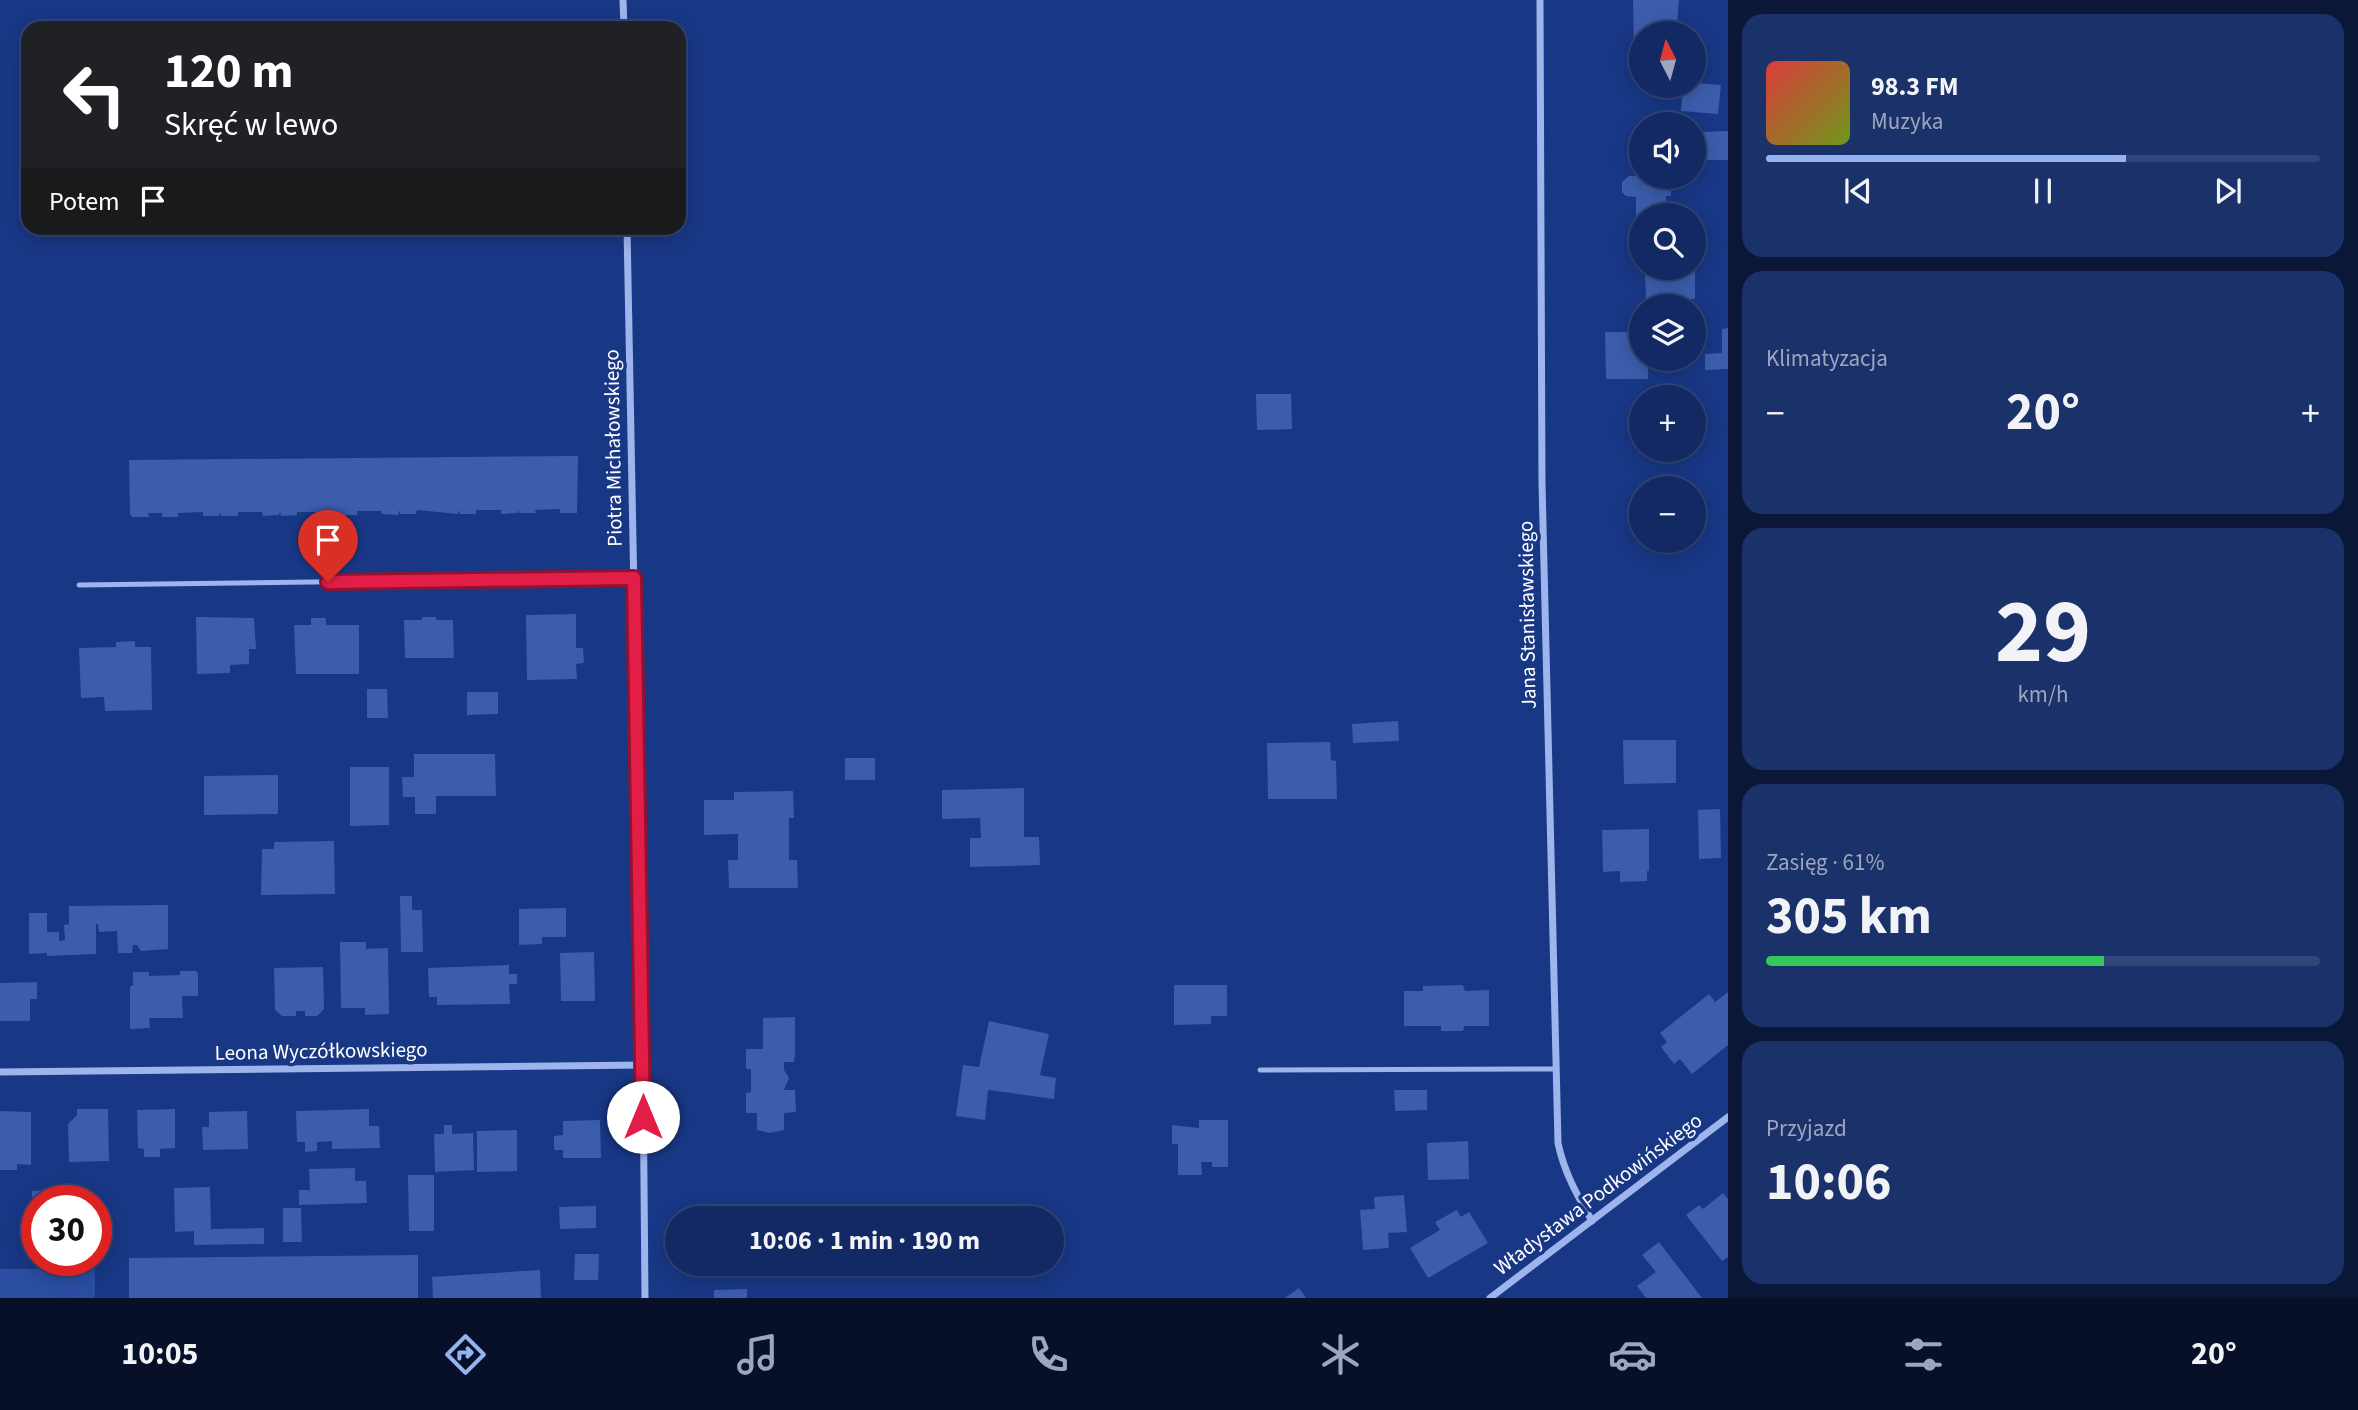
<!DOCTYPE html>
<html lang="pl">
<meta charset="utf-8">
<style>
:root{--surface:#122964;--page:#1b316a;--text:#f1f3f6;--muted:#9ca6bf;--line:#314578;--accent:#95b2f1}
body{margin:0;font-family:"Source Sans 3",sans-serif;background:var(--page);color:var(--text);height:100vh;display:flex;flex-direction:column;font-size:26px;white-space:nowrap}
*{box-sizing:border-box;margin:0}
p{font-size:23px;color:var(--muted)}
.icon{flex:none;width:38px;height:38px;fill:none;stroke:currentColor;stroke-width:2;stroke-linecap:round;stroke-linejoin:round}
.map{position:relative;flex:1;overflow:hidden}
.drawer{display:flex;flex-direction:column;gap:14px;padding:14px;background:#0a1737;width:630px}
.drawer>*{flex:none}
.guide{position:absolute;left:21px;top:21px;width:665px;height:214px;border-radius:21px;box-shadow:0 4px 18px #0003,0 0 0 2px var(--line);background:#202124;color:#fff;overflow:hidden}
.needle{width:46px;rotate:354deg}
.tools{position:absolute;left:1629px;top:21px;display:grid;gap:14px}
.tools a{display:grid;place-items:center;width:77px;height:77px;border-radius:50%;background:var(--surface);box-shadow:0 4px 18px #0003,0 0 0 2px var(--line);font-size:35px}
.speed{position:absolute;left:21px;top:1185px;display:flex;gap:14px;font-size:35px;font-weight:700;text-align:center}
.speed>*{display:grid;place-content:center;width:91px;height:91px;border-radius:50%;background:var(--surface);box-shadow:0 4px 18px #0003,0 0 0 2px var(--line);line-height:1}
.speed .limit{border:10px solid #d22;background:#fff;color:#111}
.pin{position:absolute;display:grid;place-items:center;width:60px;height:60px;color:#fff;margin:-72px -30px;border-radius:50% 50% 50% 0;rotate:-45deg;box-shadow:0 0 7px #0007}
.pin .icon{rotate:45deg}
.me{position:absolute;width:77px;margin:-38px;rotate:0deg;stroke-linejoin:round;filter:drop-shadow(0 0 5px #0008)}
.turn{display:flex;align-items:center;gap:24px;height:147px;padding:0 28px;font-size:32px}
.turn .icon{width:91px;height:91px;stroke-width:2.5}
.turn b{display:block;font-size:49px;line-height:60px}
.then{display:flex;align-items:center;height:66px;padding:0 28px;background:#0003;gap:14px;font-size:26px}
.big{font-size:52px;font-weight:700;line-height:1.1}
.drawer .card{flex:1;display:flex;flex-direction:column;justify-content:center;gap:10px;min-width:0;padding:0 24px;border-radius:21px;background:var(--page)}
.drawer .dial{align-items:center;gap:0}
.dial b{font-size:91px;line-height:1}
.song{display:flex;align-items:center;gap:21px}
.cover{width:84px;height:84px;border-radius:10px;background:linear-gradient(135deg,hsl(0 70% 55%),hsl(80 70% 35%))}
.played{height:7px;border-radius:4px;background:linear-gradient(90deg,var(--accent) 65%,var(--line) 65%)}
.keys{display:flex;justify-content:space-around;direction:ltr}
.heat{display:flex;justify-content:space-between;align-items:center;font-size:38px;direction:ltr}
.charge{height:10px;border-radius:5px;background:linear-gradient(90deg,#34c759 61%,var(--line) 0)}
.trip{position:absolute;left:665px;top:1206px;width:399px;height:70px;border-radius:35px;background:var(--surface);box-shadow:0 4px 18px #0003,0 0 0 2px var(--line);font-weight:700;line-height:70px;text-align:center}
.menu{display:flex;height:112px;justify-content:space-around;align-items:center;background:#071028;color:var(--muted)}
.menu .icon{width:49px;height:49px}
.menu .on{color:var(--accent)}
.menu b{font-size:32px;color:var(--text)}
main{display:flex;flex:1;min-height:0}
.map>svg:first-child{display:block}
.green{fill:#2b4ea3}
.building{fill:#3c5dac}
.lines{fill:none;stroke-linecap:round;stroke-linejoin:round}
.lane{stroke:#9db5ec;stroke-width:5}
.street{stroke:#9db5ec;stroke-width:7}
.route-casing{stroke:#92132f;stroke-width:18}
.route{stroke:#e11d48;stroke-width:12}
.labels{text-anchor:middle;stroke-width:7;stroke-linejoin:round;paint-order:stroke}
.street-label{font-size:21px;fill:#fff;stroke:#183785}
</style>
<main>
<div class="map">
<svg width="1728" height="1298" viewBox="0 0 1728 1298">
<rect width="100%" height="100%" fill="#183785"/>
<rect class="green" x="0" y="1269" width="95" height="29"/>
<g class="building">
<path d="M1633 0H1679L1676 33H1642V51H1634Z"/>
<path d="M1694 83 1721 85 1718 114 1681 111 1683 86H1694Z"/>
<path d="M1728 131V160H1703V132Z"/>
<path d="M1635 158H1642V177H1665V183H1671V196H1666V215L1636 216V197L1626 196 1622 192V182L1629 176H1635Z"/>
<path d="M1695 271V299L1646 300 1645 272Z"/>
<path d="M1728 328V369L1705 370V354L1722 353V329Z"/>
<path d="M1605 332H1642V359H1648V379H1606Z"/>
<path d="M1256 394H1291L1292 429 1257 430Z"/>
<path d="M578 456 577 513H560V509L535 510 536 513H519V510L517 513 501 514V510H476V514H460L459 510 458 514 417 510 416 514H400V510L398 515 382 514 381 511H357V515H340V511L339 515H322V512H297V515L281 516 280 512 279 515 263 516 262 512H238V516H221L220 512 219 516H203V512L178 513V517H162V513H148L149 517H132L130 514 129 460Z"/>
<path d="M576 614V648H583L584 663 576 664 577 679 527 680 526 615Z"/>
<path d="M196 617 254 618 256 649H249V664L230 665V673L197 674Z"/>
<path d="M422 617H436V620H453L454 658H405L404 620H422Z"/>
<path d="M311 618H326V625H359V674H296L294 625H311Z"/>
<path d="M135 641V647H151L152 710 105 711 104 697 81 698 79 648 116 647V642Z"/>
<path d="M367 689H387L388 718H367Z"/>
<path d="M467 692H498V714L467 715Z"/>
<path d="M1398 721 1399 741 1353 743 1352 724Z"/>
<path d="M1623 740H1676V783L1624 784Z"/>
<path d="M1330 742 1331 760 1336 761 1337 799H1268L1267 743Z"/>
<path d="M414 754H495L496 796H436V814H415V797H403L402 777H414Z"/>
<rect x="845" y="758" width="30" height="22"/>
<path d="M350 767H389V825L350 826Z"/>
<path d="M278 775V814L204 815V776Z"/>
<path d="M1024 788V837H1039L1040 865 970 867V838H981L980 818 942 819V790Z"/>
<path d="M793 791 794 818H789V860H797L798 888H729L728 860H738V834L704 835V800H734V792Z"/>
<path d="M1720 809 1721 858 1699 859 1698 810Z"/>
<path d="M1649 829V871H1647V881L1620 882V871L1603 872 1602 830Z"/>
<path d="M334 841 335 894 261 895 262 849H274V842Z"/>
<path d="M400 896H412V910H422L423 952H401Z"/>
<path d="M168 905V949L141 951 137 945H133L132 953H118L117 931 99 932 98 924H96V954L47 956V953L29 954V913H47V932H59V941L65 940 64 925 69 924V906Z"/>
<path d="M566 908V937H542V944L519 945V909Z"/>
<path d="M340 942H366V949L388 948 389 1014 365 1015V1008H341Z"/>
<path d="M594 952 595 1001H561L560 953Z"/>
<path d="M509 965V974H517V984H509L510 1004 437 1005V997H429L428 968Z"/>
<path d="M323 967 324 1009 317 1016H305V1011H296V1016H282L275 1010 274 968Z"/>
<path d="M180 971H197L198 975V996H182L183 1018H149L150 1028 130 1029V986H133V972H149V976L180 975Z"/>
<path d="M37 982V999H30V1021H0V983Z"/>
<path d="M1174 985H1227V1016H1211V1024L1174 1025Z"/>
<path d="M1463 985 1465 991 1489 990V1026H1464L1463 1031H1441V1026H1404V991H1423V986Z"/>
<path d="M1728 992V1045L1692 1074 1680 1059 1674 1064 1661 1047 1667 1042 1660 1033 1709 994 1715 1002Z"/>
<path d="M795 1017V1054L794 1062H784V1070L789 1078 784 1090H795L796 1112 784 1113V1130L770 1133 757 1130V1113H746V1093L751 1092V1069H746V1049H763V1018Z"/>
<path d="M989 1021 1049 1034 1040 1075 1056 1078 1054 1099 988 1090 985 1120 956 1116 963 1065 979 1067Z"/>
<path d="M1394 1090H1427V1110L1395 1111Z"/>
<path d="M77 1109H108L109 1161 69 1162 68 1124 77 1115Z"/>
<path d="M175 1109V1148L160 1149V1157H144V1149L138 1148 137 1110Z"/>
<path d="M369 1109V1126H379L380 1148 332 1149V1141L317 1142V1151L305 1152V1142H297L296 1111Z"/>
<path d="M0 1111 31 1112V1165L17 1164V1170H0Z"/>
<path d="M247 1111 248 1149 203 1150 202 1127H209V1112Z"/>
<path d="M600 1120 601 1158H563V1150H554V1136L563 1135V1121Z"/>
<path d="M1199 1120H1228V1167H1212V1162H1201L1202 1175H1178V1144H1172V1125L1199 1128Z"/>
<path d="M444 1125H452V1134L473 1133 474 1170 435 1172 434 1134H444Z"/>
<path d="M517 1130V1171L477 1172V1131Z"/>
<path d="M1468 1141 1469 1179 1428 1180 1427 1143Z"/>
<path d="M355 1168V1181H366L367 1203 299 1205V1190H310L309 1169Z"/>
<path d="M408 1175H434V1231H409Z"/>
<path d="M210 1187 211 1231 212 1229 264 1228V1244L194 1245V1231L175 1232 174 1188Z"/>
<path d="M50 1190 51 1200H37V1230H34L32 1191Z"/>
<path d="M1723 1193 1728 1199V1257L1722 1261 1686 1215 1699 1205 1703 1209Z"/>
<path d="M1404 1195 1407 1232 1388 1233 1389 1248 1363 1250 1360 1210 1375 1209 1374 1197Z"/>
<path d="M596 1206V1228L560 1229 559 1207Z"/>
<path d="M283 1208H301L302 1242H283Z"/>
<path d="M1457 1210 1461 1217 1469 1212 1488 1243 1428 1278 1410 1248 1440 1230 1435 1222Z"/>
<path d="M1659 1242 1702 1298H1646L1637 1286 1656 1272 1642 1255Z"/>
<path d="M575 1254H599L598 1280H574Z"/>
<path d="M418 1255V1298H129V1258Z"/>
<path d="M540 1270 541 1298H433L432 1277Z"/>
<path d="M1299 1288 1306 1298H1285Z"/>
<path d="M747 1289V1298H714V1290Z"/>
</g>
<g class="lines">
<g class="lane">
<path d="M79 585 634 578"/>
<path d="M1260 1070 1556 1069"/>
</g>
<g class="street">
<path d="M623 0 624 28"/>
<path d="M1540 0 1542 483 1558 1143C1564 1172 1577 1195 1592 1221"/>
<path d="M627 228 643 1065 645 1298"/>
<path d="M0 1072 643 1065"/>
<path d="M1490 1298 1728 1117"/>
</g>
</g>
<g class="lines">
<g class="route-casing">
<path id="route" d="M328 582 634 578 643 1117"/>
</g>
<use href="#route" class="route"/>
</g>
<g class="labels">
<g class="street-label">
<text transform="translate(613 448) rotate(-91)" y="7">Piotra Michałowskiego</text>
<text transform="translate(1527 615) rotate(-91)" y="7">Jana Stanisławskiego</text>
<text transform="translate(321 1051) rotate(-1)" y="7">Leona Wyczółkowskiego</text>
<text transform="translate(1598 1194) rotate(-37)" y="7">Władysława Podkowińskiego</text>
</g>
</g>
</svg>
<div class="tools">
<a><svg class="needle" viewBox="-14 -14 28 28"><path d="M0-13l5 13h-10z" fill="#e53935"/><path d="M0 13l5-13h-10z" fill="#9ca6bf"/></svg></a>
<a><svg class="icon" aria-label="sound" viewBox="0 0 24 24"><path d="M4 9h4l5-4v14l-5-4H4zM17 9q2 3 0 6"/></svg></a>
<a><svg class="icon" aria-label="search" viewBox="0 0 24 24"><circle cx="10" cy="10" r="6"/><path d="M15 15l6 6"/></svg></a>
<a><svg class="icon" aria-label="layers" viewBox="0 0 24 24"><path d="M12 4l9 5-9 5-9-5zM3 14l9 5 9-5"/></svg></a>
<a>+</a>
<a>−</a>
</div>
<div class="speed"><div class="limit">30</div></div>
<div class="pin" style="left:328px;top:582px;background:#d93025"><svg class="icon" aria-label="arrive" viewBox="0 0 24 24"><path d="M6 21V4h12l-3 4 3 4H6"/></svg></div>
<svg class="me" style="left:643px;top:1117px" viewBox="-20 -20 40 40"><circle r="19" fill="#fff"/><path d="M0-13L10 11 0 6-10 11z" fill="#e11d48"/></svg>
<div class="trip">10:06 · 1 min · 190 m</div>
<div class="guide">
<div class="turn"><svg class="icon" aria-label="left" viewBox="0 0 24 24"><path d="M17 20v-9H6M10 6l-5 5 5 5"/></svg><div><b>120 m</b>Skręć w lewo</div></div>
<div class="then">Potem<svg class="icon" aria-label="arrive" viewBox="0 0 24 24"><path d="M6 21V4h12l-3 4 3 4H6"/></svg></div>
</div>
</div>
<section class="drawer">
<div class="card">
<div class="song"><i class="cover"></i><div><b>98.3 FM</b><p>Muzyka</p></div></div>
<div class="played"></div>
<div class="keys"><svg class="icon" aria-label="previous" viewBox="0 0 24 24"><path d="M18 5L8 12l10 7zM5 5v14"/></svg><svg class="icon" aria-label="pause" viewBox="0 0 24 24"><path d="M8 5v14M16 5v14"/></svg><svg class="icon" aria-label="next" viewBox="0 0 24 24"><path d="M6 5l10 7-10 7zM19 5v14"/></svg></div>
</div>
<div class="card"><p>Klimatyzacja</p>
<div class="heat"><a>−</a><b class="big">20°</b><a>+</a></div>
</div>
<div class="card dial"><b>29</b><p>km/h</p></div>
<div class="card"><p>Zasięg · 61%</p><b class="big">305 km</b><div class="charge"></div></div>
<div class="card"><p>Przyjazd</p><b class="big">10:06</b></div>
</section>
</main>
<nav class="menu">
<b>10:05</b>
<svg class="icon on" aria-label="directions" viewBox="0 0 24 24"><path d="M12 3l9 9-9 9-9-9zM9 14v-3h6M13 9l2 2-2 2"/></svg>
<svg class="icon" aria-label="music" viewBox="0 0 24 24"><path d="M9 18V5l10-2v13"/><circle cx="6" cy="18" r="3"/><circle cx="16" cy="16" r="3"/></svg>
<svg class="icon" aria-label="phone" viewBox="0 0 24 24"><path d="M5 4h4l2 5-3 2q2 4 5 5l2-3 5 2v4C11 20 4 13 5 4z"/></svg>
<svg class="icon" aria-label="climate" viewBox="0 0 24 24"><path d="M12 3v18M4 7l16 10M4 17L20 7"/></svg>
<svg class="icon" aria-label="car" viewBox="0 0 24 24"><path d="M5 17H2v-5l4-1 3-4h7l3 4 3 1v5h-3M9 17h6M6 11h13"/><circle cx="7" cy="17" r="2"/><circle cx="17" cy="17" r="2"/></svg>
<svg class="icon" aria-label="filters" viewBox="0 0 24 24"><path d="M4 7h16M4 17h16"/><circle cx="9" cy="7" r="2"/><circle cx="15" cy="17" r="2"/></svg>
<b>20°</b>
</nav>
